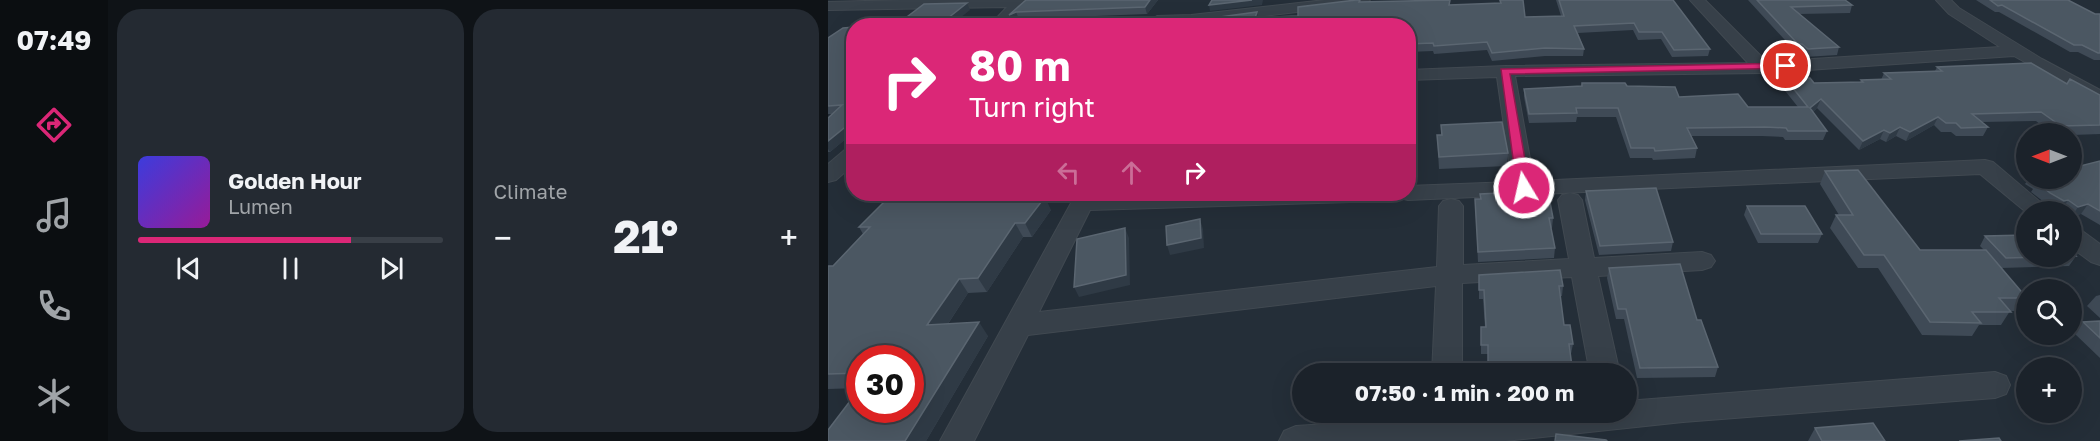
<!DOCTYPE html>
<meta charset="utf-8">
<style>
:root{--surface:#1b222a;--page:#242a32;--text:#f1f3f6;--muted:#a0a4a8;--line:#393f47;--accent:#db2777}
body{margin:0;font-family:"Golos Text",sans-serif;background:var(--page);color:var(--text);height:100vh;display:flex;flex-direction:column;font-size:22px;white-space:nowrap}
*{box-sizing:border-box;margin:0}
p{font-size:20px;color:var(--muted)}
.icon{flex:none;width:33px;height:33px;fill:none;stroke:currentColor;stroke-width:2;stroke-linecap:round;stroke-linejoin:round}
.map{position:relative;flex:1;overflow:hidden}
.panel{display:flex;flex-direction:column;gap:9px;padding:9px;background:#0f1317;width:720px}
.panel>*{flex:none}
.guide{position:absolute;left:18px;top:18px;width:570px;height:183px;border-radius:24px;box-shadow:0 6px 24px #0002,0 0 0 2px var(--line);background:#db2777;color:#fff;overflow:hidden}
.needle{width:39px;rotate:270deg}
.tools{position:absolute;left:1188px;top:123px;display:grid;gap:12px}
.tools a{display:grid;place-items:center;width:66px;height:66px;border-radius:50%;background:var(--surface);box-shadow:0 6px 24px #0002,0 0 0 2px var(--line);font-size:30px}
.speed{position:absolute;left:18px;top:345px;display:flex;gap:12px;font-size:30px;font-weight:700;text-align:center}
.speed>*{display:grid;place-content:center;width:78px;height:78px;border-radius:50%;background:var(--surface);box-shadow:0 6px 24px #0002,0 0 0 2px var(--line);line-height:1}
.speed .limit{border:9px solid #d22;background:#fff;color:#111}
.pin{position:absolute;display:grid;place-items:center;width:51px;height:51px;color:#fff;margin:-26px;border:3px solid #fff;border-radius:50%;box-shadow:0 2px 6px #0007}
.me{position:absolute;width:66px;margin:-33px;rotate:351deg;stroke-linejoin:round;filter:drop-shadow(0 0 4px #0008)}
.turn{display:flex;align-items:center;gap:21px;height:126px;padding:0 24px;font-size:27px}
.turn .icon{width:78px;height:78px;stroke-width:2.5}
.turn b{display:block;font-size:42px;line-height:51px}
.lanes{display:flex;align-items:center;height:57px;padding:0 24px;background:#0003;justify-content:center;gap:30px;direction:ltr}
.lanes .off{opacity:.35}
.big{font-size:45px;font-weight:700;line-height:1.1}
.panel .tile{flex:1;display:flex;flex-direction:column;justify-content:center;gap:9px;min-width:0;padding:0 21px;border-radius:24px;background:var(--page)}
.song{display:flex;align-items:center;gap:18px}
.cover{width:72px;height:72px;border-radius:9px;background:linear-gradient(135deg,hsl(240 70% 55%),hsl(300 70% 35%))}
.played{height:6px;border-radius:3px;background:linear-gradient(90deg,var(--accent) 70%,var(--line) 70%)}
.keys{display:flex;justify-content:space-around;direction:ltr}
.heat{display:flex;justify-content:space-between;align-items:center;font-size:33px;direction:ltr}
.panel .tiles{flex:1;display:grid;gap:9px;grid-template-columns:repeat(2,1fr)}
.trip{position:absolute;left:464px;top:363px;width:345px;height:60px;border-radius:30px;background:var(--surface);box-shadow:0 6px 24px #0002,0 0 0 2px var(--line);font-weight:700;line-height:60px;text-align:center}
main{display:flex;flex:1;min-height:0}
.tabs{display:flex;flex-direction:column;width:108px;justify-content:space-around;align-items:center;background:#0b0e11;color:var(--muted)}
.tabs .icon{width:42px;height:42px}
.tabs .active{color:var(--accent)}
.tabs b{font-size:27px;color:var(--text)}
.map>svg:first-child{display:block}
.lines{fill:none;stroke-linecap:round;stroke-linejoin:round}
.street-casing{stroke:#414951;stroke-width:2}
.street{fill:#374049;fill-rule:evenodd}
.wall{fill:#3f4a56;fill-rule:evenodd}
.shaded-wall{fill:#2f3a45}
.building{fill:#4b5762;stroke:#5b6671;stroke-width:1.5}
.route{fill:#db2777;stroke:#8e194d;stroke-width:1.5}
</style>
<main>
<nav class="tabs">
<b>07:49</b>
<svg class="icon active" aria-label="directions" viewBox="0 0 24 24"><path d="M12 3l9 9-9 9-9-9zM9 14v-3h6M13 9l2 2-2 2"/></svg>
<svg class="icon" aria-label="music" viewBox="0 0 24 24"><path d="M9 18V5l10-2v13"/><circle cx="6" cy="18" r="3"/><circle cx="16" cy="16" r="3"/></svg>
<svg class="icon" aria-label="phone" viewBox="0 0 24 24"><path d="M5 4h4l2 5-3 2q2 4 5 5l2-3 5 2v4C11 20 4 13 5 4z"/></svg>
<svg class="icon" aria-label="climate" viewBox="0 0 24 24"><path d="M12 3v18M4 7l16 10M4 17L20 7"/></svg>
</nav>
<section class="panel">
<div class="tiles">
<div class="tile">
<div class="song"><i class="cover"></i><div><b>Golden Hour</b><p>Lumen</p></div></div>
<div class="played"></div>
<div class="keys"><svg class="icon" aria-label="previous" viewBox="0 0 24 24"><path d="M18 5L8 12l10 7zM5 5v14"/></svg><svg class="icon" aria-label="pause" viewBox="0 0 24 24"><path d="M8 5v14M16 5v14"/></svg><svg class="icon" aria-label="next" viewBox="0 0 24 24"><path d="M6 5l10 7-10 7zM19 5v14"/></svg></div>
</div>
<div class="tile"><p>Climate</p>
<div class="heat"><a>−</a><b class="big">21°</b><a>+</a></div>
</div>
</div>
</section>
<div class="map">
<svg width="1272" height="441" viewBox="0 0 1272 441">
<rect width="100%" height="100%" fill="#242e38"/>
<g class="lines">
<g class="street-casing">
<g id="street">
<path d="M74 0H200L178 26H161L179 7 0 10V2Z"/>
<path d="M497 0H542L535 4 363 25 328 26 321 21 329 16 363 15Z"/>
<path d="M862 0H877L939 62 1172 47 1121 14 1108 0H1123L1131 8 1214 59 1272 90V104L1186 56 935 73 687 76 706 181 1157 160 1165 162 1224 212H1198L1152 174 580 200 572 198 569 194H580V186L684 182 669 77 580 80V70L677 66 920 63Z"/>
<path d="M252 18 258 20 260 23 258 26H183L191 21Z"/>
<path d="M26 146V164L8 180 0 182V164L19 148Z"/>
<path d="M742 193 750 195 754 200 766 258 874 252 883 255 887 261 883 267 874 270 770 276 792 374H762L744 277 634 283V374H604L608 286 200 335 146 441H112L248 194H270V195L565 194 562 199 554 201 262 210 211 312 609 267 611 206 615 201 623 199 631 201 635 206V265L741 259 730 200 734 195Z"/>
<path d="M1244 228 1253 230 1272 244V265L1263 262 1244 248Z"/>
<path d="M1167 372 1178 376 1182 385 1178 394 1167 398 855 422 677 441H451L456 431 468 426 681 412H798V401Z"/>
</g>
</g>
<use href="#street" class="street"/>
</g>
<g class="wall">
<path d="M198 0H330L319 14 191 19 184 22 181 15Z"/>
<path d="M622 0V5L672 3 671 0H695L697 17 733 16 728 0H845L882 49 880 56 844 57 833 39 810 40 805 30 750 33 756 49 755 56H717L664 61 659 50 606 54 605 51 580 52V26L470 16 532 2Z"/>
<path d="M920 0H1017L1024 5 1022 13 971 14 1011 47 1009 55 977 57 972 51 968 52Z"/>
<path d="M1148 0H1240L1267 14H1272V60H1266L1250 52H1242L1171 12H1167Z"/>
<path d="M26 27V132L2 152H0V118L5 114H0V38Z"/>
<path d="M1109 67 1239 84 1272 95V134L1244 135V134H1225L1208 121 1154 122 1160 127 1155 136H1128L1123 132H1113L1106 125 1078 141 1068 136 1058 142 1052 139 1031 150 989 108 985 112 999 131 995 140H957L955 137 934 136H863L869 148 867 158 825 160 824 158H802L788 117H749L748 122 701 123 696 97V89L753 86 754 83 799 86 851 97 920 107H970L954 87 957 78 986 83 1032 82 1033 80H1053L1056 73 1107 71Z"/>
<path d="M613 125 680 153 679 166 611 169 609 135H613Z"/>
<path d="M1272 161V225L1253 214 1244 216V212H1236L1234 210 1229 211 1216 202 1203 192 1205 189 1197 184 1201 178H1244Z"/>
<path d="M997 171 1092 250H1156L1152 246 1157 236 1248 256 1241 266 1173 268 1198 297V300L1190 311H1182L1173 325H1151L1144 336 1094 335 1050 268H1030L1002 228 1008 215H1011L992 184Z"/>
<path d="M758 191 845 242 843 251 771 255 757 200Z"/>
<path d="M180 194 182 197 223 210 204 237H195L159 292 140 293 120 324 160 336 98 441H0L32 388 0 389V266H5L35 234 31 227ZM32 358 82 410 32 388Z"/>
<path d="M652 194 717 202 725 218 724 228H723L727 248 726 258 650 262 647 199H652Z"/>
<path d="M919 206 994 234 990 243H930L916 215Z"/>
<path d="M781 268 869 320 890 367 887 377 809 378 796 319H788L779 278Z"/>
<path d="M651 275 735 286 734 296H732L736 325 745 344 743 354H653V327H657L655 299H651Z"/>
<path d="M1272 295V318L1259 306 1268 296Z"/>
<path d="M1272 321V358L1246 333 1255 322Z"/>
<path d="M987 428 1057 441H980Z"/>
</g>
<g class="shaded-wall">
<path d="M322 0H330L319 14 317 7Z"/>
<path d="M424 0H435L434 5 382 11 381 5Z"/>
<path d="M139 3 142 10 122 26H110Z"/>
<path d="M188 12 191 19 184 22 181 15Z"/>
<path d="M429 12 432 25 428 26 427 18Z"/>
<path d="M993 99 989 108 979 117 982 108Z"/>
<path d="M1110 117 1106 125 1078 141 1082 132Z"/>
<path d="M26 120V132L2 152 0 149V141Z"/>
<path d="M1072 127 1068 136 1058 142 1062 133Z"/>
<path d="M1056 130 1052 139 1031 150 1035 141Z"/>
<path d="M168 194H180L182 198H164Z"/>
<path d="M217 197 223 210 204 237 197 223Z"/>
<path d="M1240 200 1234 210 1229 211 1236 201Z"/>
<path d="M1260 204 1253 214 1244 216 1250 207Z"/>
<path d="M372 219 375 229 376 248 342 255 339 245Z"/>
<path d="M187 223 195 237 159 292 150 278Z"/>
<path d="M297 228 301 238 302 285 251 297 246 287Z"/>
<path d="M131 279 140 293 110 339 99 325Z"/>
<path d="M151 322 160 336 98 441H77Z"/>
</g>
<g class="building">
<path d="M198 0H322L317 7 188 12 181 15Z"/>
<path d="M384 0H424L381 5Z"/>
<path d="M528 0H532L531 2 622 0 621 5 673 3 672 0H695L697 17 736 16 731 0H845L882 49 846 50 834 32H811L806 23 746 26 756 49 717 48 664 53 659 42 606 46 605 43 580 44V26H446L445 17 470 16V7Z"/>
<path d="M929 0H1017L1024 5 963 7 1011 47 980 49 974 44H970Z"/>
<path d="M1162 0H1240L1267 14H1272V53H1270L1254 45H1246L1174 5 1170 6Z"/>
<path d="M139 3 110 26H67L96 4Z"/>
<path d="M429 12 427 18H431L428 26H219L224 21 370 20Z"/>
<path d="M26 27V120L0 141V118L14 105 0 106V38L15 28Z"/>
<path d="M1203 63 1239 84 1242 79 1272 95V125L1233 126 1213 112 1144 114 1160 127 1133 128 1128 123H1118L1110 117 1082 132 1072 127 1062 133 1056 130 1035 141 993 99 982 108 999 131H960L958 128 937 127 859 128 869 148 827 151 826 148H803L790 108H748L749 113 701 114 696 89 754 86V83H797L799 86 847 87 851 97 910 94 920 107H980L957 78H982L986 83 1035 82 1033 80 1063 79 1056 73 1114 71 1109 67Z"/>
<path d="M674 122 680 153 611 157 609 135H614L613 125Z"/>
<path d="M1272 161V211L1260 204 1250 207 1240 200 1236 201 1222 193 1209 182 1213 181 1209 178H1244V168Z"/>
<path d="M1030 170 1092 250H1158L1198 297V298H1171L1183 312H1144L1153 323 1102 322 1056 255H1036L1008 215H1025L997 171Z"/>
<path d="M828 188 845 242 772 246 758 191Z"/>
<path d="M716 191 717 202H722L725 218H721L727 248 650 252 647 199H653L652 194Z"/>
<path d="M64 194H168L164 198 217 197 197 223H187L150 278 131 279 99 325 151 322 77 441H0V430L32 388V410H82V358H32V373L0 374V266H5L42 227H31Z"/>
<path d="M919 206H977L994 234H933Z"/>
<path d="M372 219 373 238 339 245 338 226Z"/>
<path d="M297 228 298 275 246 287 249 239Z"/>
<path d="M1198 235V256H1244V252L1248 256 1178 258 1157 236Z"/>
<path d="M852 264 869 320H873L890 367 812 368 798 309H790L781 268Z"/>
<path d="M732 270 735 286H731L736 325H742L745 344H741L745 374H660V345H653V327H658L656 290H651V275Z"/>
<path d="M1272 321V338L1255 322Z"/>
<path d="M1045 423 1057 441H994L987 428Z"/>
<path d="M728 434 778 440 779 441H727Z"/>
<path d="M1171 438 1173 441H1131Z"/>
</g>
<path class="route" d="M958 63 962 64V68L682 74 702 188 696 192 689 188 673 69Z"/>
</svg>
<div class="tools">
<a><svg class="needle" viewBox="-14 -14 28 28"><path d="M0-13l5 13h-10z" fill="#e53935"/><path d="M0 13l5-13h-10z" fill="#a0a4a8"/></svg></a>
<a><svg class="icon" aria-label="sound" viewBox="0 0 24 24"><path d="M4 9h4l5-4v14l-5-4H4zM17 9q2 3 0 6"/></svg></a>
<a><svg class="icon" aria-label="search" viewBox="0 0 24 24"><circle cx="10" cy="10" r="6"/><path d="M15 15l6 6"/></svg></a>
<a>+</a>
</div>
<div class="speed"><div class="limit">30</div></div>
<div class="pin" style="left:958px;top:66px;background:#d93025"><svg class="icon" aria-label="arrive" viewBox="0 0 24 24"><path d="M6 21V4h12l-3 4 3 4H6"/></svg></div>
<svg class="me" style="left:696px;top:188px" viewBox="-20 -20 40 40"><circle r="17" fill="#db2777" stroke="#fff" stroke-width="3"/><path d="M0-11L8 9 0 5-8 9z" fill="#fff"/></svg>
<div class="trip">07:50 · 1 min · 200 m</div>
<div class="guide">
<div class="turn"><svg class="icon" aria-label="right" viewBox="0 0 24 24"><path d="M7 20v-9h11M14 6l5 5-5 5"/></svg><div><b>80 m</b>Turn right</div></div>
<div class="lanes"><svg class="icon off" aria-label="left" viewBox="0 0 24 24"><path d="M17 20v-9H6M10 6l-5 5 5 5"/></svg><svg class="icon off" aria-label="ahead" viewBox="0 0 24 24"><path d="M12 20V5M6 11l6-6 6 6"/></svg><svg class="icon" aria-label="right" viewBox="0 0 24 24"><path d="M7 20v-9h11M14 6l5 5-5 5"/></svg></div>
</div>
</div>
</main>
